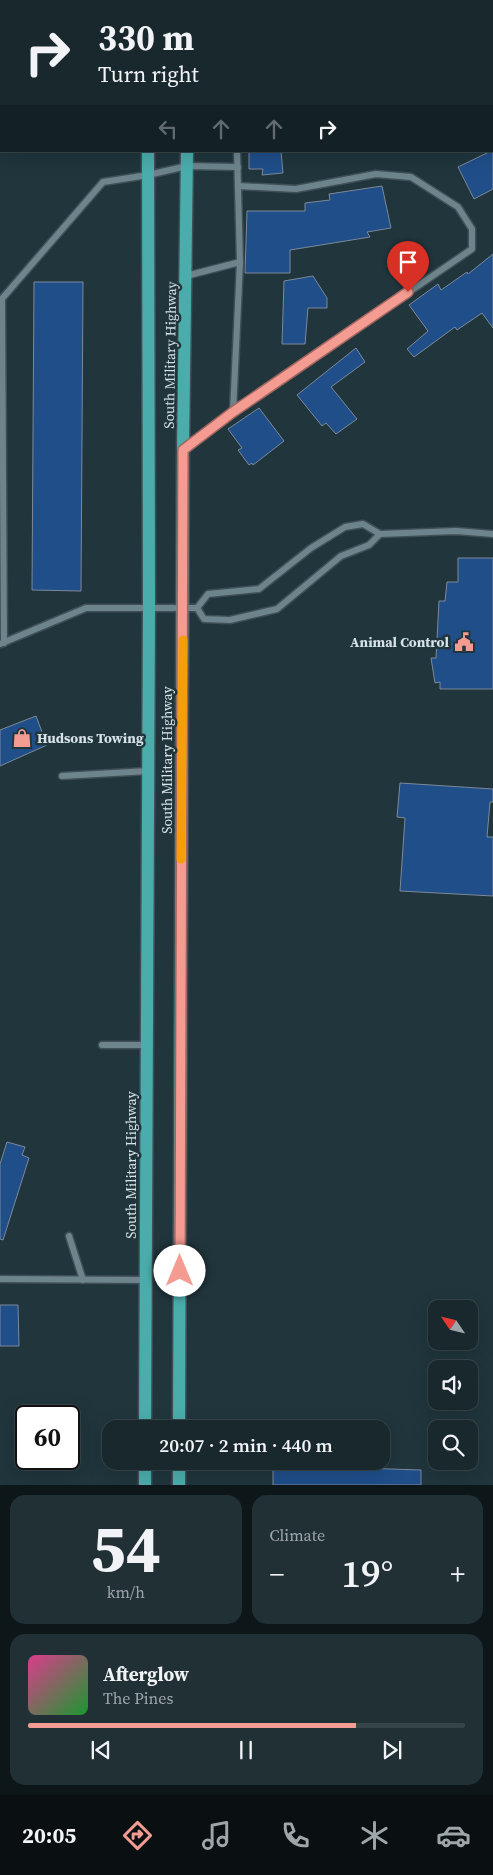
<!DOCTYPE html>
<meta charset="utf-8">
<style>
:root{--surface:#18282d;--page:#213035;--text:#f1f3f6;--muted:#9fa6aa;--line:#364449;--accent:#f59c92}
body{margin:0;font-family:"Source Serif 4",serif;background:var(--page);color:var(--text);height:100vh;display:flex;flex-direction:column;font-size:19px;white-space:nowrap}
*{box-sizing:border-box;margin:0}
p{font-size:16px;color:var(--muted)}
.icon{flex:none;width:28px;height:28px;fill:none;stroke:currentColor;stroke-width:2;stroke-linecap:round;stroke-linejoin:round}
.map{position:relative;height:1485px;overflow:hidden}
.panel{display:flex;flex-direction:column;gap:10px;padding:10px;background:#0d1619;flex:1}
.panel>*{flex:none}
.hud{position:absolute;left:0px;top:0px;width:494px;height:152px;box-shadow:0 5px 20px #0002,0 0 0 1px var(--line);background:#18282d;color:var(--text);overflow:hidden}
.needle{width:32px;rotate:305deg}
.fabs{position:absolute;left:428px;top:1300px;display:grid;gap:10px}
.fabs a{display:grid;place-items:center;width:50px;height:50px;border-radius:10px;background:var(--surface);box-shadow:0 5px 20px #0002,0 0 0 1px var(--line);font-size:25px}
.speed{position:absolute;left:15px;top:1405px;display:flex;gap:10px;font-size:25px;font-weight:700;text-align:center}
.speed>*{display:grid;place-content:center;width:65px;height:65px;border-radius:50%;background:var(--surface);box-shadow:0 5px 20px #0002,0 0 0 1px var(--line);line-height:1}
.speed .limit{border:2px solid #111;border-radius:8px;background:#fff;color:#111}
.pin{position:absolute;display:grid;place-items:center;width:42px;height:42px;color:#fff;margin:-51px -21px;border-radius:50% 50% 50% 0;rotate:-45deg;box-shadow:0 0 5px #0007}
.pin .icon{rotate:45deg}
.me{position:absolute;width:55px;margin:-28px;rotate:0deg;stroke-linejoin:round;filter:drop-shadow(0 0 4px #0008)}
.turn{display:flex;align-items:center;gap:18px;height:105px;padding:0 15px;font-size:22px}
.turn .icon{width:65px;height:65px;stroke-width:2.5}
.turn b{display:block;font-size:35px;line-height:42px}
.lanes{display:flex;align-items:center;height:48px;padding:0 15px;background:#0003;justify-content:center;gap:25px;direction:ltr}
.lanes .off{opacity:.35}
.big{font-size:38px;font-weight:600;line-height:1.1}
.panel .widget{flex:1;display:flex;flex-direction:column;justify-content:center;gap:8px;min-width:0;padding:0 18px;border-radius:15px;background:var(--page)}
.panel .dial{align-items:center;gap:0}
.dial b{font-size:65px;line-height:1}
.song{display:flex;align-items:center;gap:15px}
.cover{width:60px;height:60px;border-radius:8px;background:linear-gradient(135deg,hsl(330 70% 55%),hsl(130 70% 35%))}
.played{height:5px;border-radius:2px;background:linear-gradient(90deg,var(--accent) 75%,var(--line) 75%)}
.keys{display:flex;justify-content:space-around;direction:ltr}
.heat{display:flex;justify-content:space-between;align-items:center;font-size:28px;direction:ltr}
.panel .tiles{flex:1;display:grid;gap:10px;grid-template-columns:1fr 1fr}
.widget:last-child{grid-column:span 2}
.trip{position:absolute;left:102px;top:1420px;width:288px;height:50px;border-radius:15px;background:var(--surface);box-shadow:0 5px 20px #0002,0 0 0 1px var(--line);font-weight:600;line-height:50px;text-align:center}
.tabs{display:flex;height:80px;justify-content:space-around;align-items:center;background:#0a1012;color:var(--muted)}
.tabs .icon{width:35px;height:35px}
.tabs .selected{color:var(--accent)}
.tabs b{font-size:22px;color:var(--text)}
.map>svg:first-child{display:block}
.building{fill:#1f4e89;stroke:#7d899a}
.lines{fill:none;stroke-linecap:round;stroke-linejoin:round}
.lane-casing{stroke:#3e5056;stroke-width:9}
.primary-casing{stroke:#3e5056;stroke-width:15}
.lane{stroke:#6d848c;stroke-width:6}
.primary{stroke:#4aadac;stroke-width:12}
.route-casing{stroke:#9f655f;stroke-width:12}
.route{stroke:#f59c92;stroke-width:9}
.slow{stroke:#f59e0b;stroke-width:9}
.labels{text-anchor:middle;stroke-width:5;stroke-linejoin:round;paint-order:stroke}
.street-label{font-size:14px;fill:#d7e3e8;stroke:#20353c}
.poi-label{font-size:14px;font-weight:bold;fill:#d7e3e8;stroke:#20353c;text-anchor:end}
</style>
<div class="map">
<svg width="493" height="1485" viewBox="0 0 493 1485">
<rect width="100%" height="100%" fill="#20353c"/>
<g class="building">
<path d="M493 150V189L474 199 458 167Z"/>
<path d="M249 151H281L283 173 262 175 263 169H249Z"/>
<path d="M382 186 391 228 367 232 370 237 290 250V273H245L247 211H305V203L330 200 329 194Z"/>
<path d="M493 254V328L482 313 457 330 455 327 414 357 407 349 428 331 409 305 438 284 441 290 467 272 468 274Z"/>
<path d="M313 276 327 298V308H308L305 344H282L284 281Z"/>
<path d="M34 282H83L81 591 32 590Z"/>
<path d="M356 348 365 362 331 387 357 419 336 434 326 423 322 426 297 395Z"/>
<path d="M259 408 284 441 253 465 252 463 249 465 238 450 242 448 228 429Z"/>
<path d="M458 558H493V689H440V682L435 683 431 658H436L439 601H445L447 582H458Z"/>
<path d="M36 716 47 745 0 766V730Z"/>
<path d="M400 783 493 789V802H490L487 837H493V896L400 891 405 818 397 817Z"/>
<path d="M7 1142 25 1147 22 1155 29 1158 3 1240 0 1239V1164Z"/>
<path d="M0 1305H18L19 1346H0Z"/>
<path d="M331 1467 421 1470V1485H273V1468L331 1470Z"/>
</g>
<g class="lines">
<g class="lane-casing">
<g id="lane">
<path d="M186 276 240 262"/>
<path d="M2 299 4 643"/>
<path d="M0 301 103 182 148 175 187 166 238 167"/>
<path d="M233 412 240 262 237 151"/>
<path d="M183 450 233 412 472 249V229L458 207 411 177 376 174 296 189 239 186"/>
<path d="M197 608 208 594 259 589 311 548 345 527 363 524 380 534 456 531 493 534"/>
<path d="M197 608 204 619 230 620 277 609 341 556 369 545 380 534"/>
<path d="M0 644 86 608H197"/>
<path d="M62 776 148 771"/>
<path d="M102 1045H147"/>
<path d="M69 1236 83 1280"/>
<path d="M0 1279 146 1280"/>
</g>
</g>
<g class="primary-casing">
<g id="primary">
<path d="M143 0V1"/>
<path d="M188 1V0"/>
<path d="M213 1V0"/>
<path d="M145 1429 149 607 148 151"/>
<path d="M179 1429 183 450 187 151"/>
<path d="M145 1485V1461"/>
<path d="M179 1485V1461"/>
</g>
</g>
<use href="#lane" class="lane"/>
<use href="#primary" class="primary"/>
</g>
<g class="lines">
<g class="route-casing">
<path id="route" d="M180 1271 183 450 233 412 408 292"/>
</g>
<use href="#route" class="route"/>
<path class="slow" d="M181 859 183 640"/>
</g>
<defs>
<g id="civic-bare" transform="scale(1.5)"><path d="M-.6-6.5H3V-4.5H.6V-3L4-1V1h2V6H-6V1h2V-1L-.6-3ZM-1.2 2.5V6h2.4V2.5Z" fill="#f59c92" stroke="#20353c" stroke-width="2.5" paint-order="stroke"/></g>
<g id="shop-bare" transform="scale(1.5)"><path d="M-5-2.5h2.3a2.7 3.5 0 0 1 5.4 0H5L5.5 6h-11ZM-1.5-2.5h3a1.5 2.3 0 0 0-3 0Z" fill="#f59c92" stroke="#20353c" stroke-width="2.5" paint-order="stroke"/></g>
</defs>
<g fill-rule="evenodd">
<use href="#civic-bare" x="464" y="642"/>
<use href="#shop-bare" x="22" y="738"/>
</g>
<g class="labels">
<g class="street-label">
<text transform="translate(170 355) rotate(-89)" y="5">South Military Highway</text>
<text transform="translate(167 760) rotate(-90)" y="5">South Military Highway</text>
<text transform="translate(131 1165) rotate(-90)" y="5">South Military Highway</text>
</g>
<g class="poi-label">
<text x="449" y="647">Animal Control</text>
<text x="37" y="743" text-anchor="start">Hudsons Towing</text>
</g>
</g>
</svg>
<div class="fabs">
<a><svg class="needle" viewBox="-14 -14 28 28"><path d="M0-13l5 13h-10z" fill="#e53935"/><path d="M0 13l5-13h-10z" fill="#9fa6aa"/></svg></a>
<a><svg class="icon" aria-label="sound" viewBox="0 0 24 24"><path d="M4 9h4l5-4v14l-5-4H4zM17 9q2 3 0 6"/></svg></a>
<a><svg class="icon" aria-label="search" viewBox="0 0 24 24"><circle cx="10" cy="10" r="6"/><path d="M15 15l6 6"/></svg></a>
</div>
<div class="speed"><div class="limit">60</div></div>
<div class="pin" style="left:408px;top:292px;background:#d93025"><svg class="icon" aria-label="arrive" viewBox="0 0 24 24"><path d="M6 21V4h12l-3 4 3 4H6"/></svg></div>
<svg class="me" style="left:180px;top:1271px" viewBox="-20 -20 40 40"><circle r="19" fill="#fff"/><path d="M0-13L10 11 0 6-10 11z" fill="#f59c92"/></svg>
<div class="trip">20:07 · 2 min · 440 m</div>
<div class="hud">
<div class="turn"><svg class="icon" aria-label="right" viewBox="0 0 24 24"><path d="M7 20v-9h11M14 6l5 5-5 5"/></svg><div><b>330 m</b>Turn right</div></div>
<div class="lanes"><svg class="icon off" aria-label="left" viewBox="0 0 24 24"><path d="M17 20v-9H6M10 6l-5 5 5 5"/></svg><svg class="icon off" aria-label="ahead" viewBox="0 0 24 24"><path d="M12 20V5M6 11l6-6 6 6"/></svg><svg class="icon off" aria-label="ahead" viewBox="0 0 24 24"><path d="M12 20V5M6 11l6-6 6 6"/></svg><svg class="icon" aria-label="right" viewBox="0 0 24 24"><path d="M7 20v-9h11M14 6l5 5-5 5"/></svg></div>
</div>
</div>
<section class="panel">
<div class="tiles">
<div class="widget dial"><b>54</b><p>km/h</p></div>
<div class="widget"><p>Climate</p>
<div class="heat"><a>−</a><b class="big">19°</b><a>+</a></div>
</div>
<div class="widget">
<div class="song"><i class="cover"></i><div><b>Afterglow</b><p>The Pines</p></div></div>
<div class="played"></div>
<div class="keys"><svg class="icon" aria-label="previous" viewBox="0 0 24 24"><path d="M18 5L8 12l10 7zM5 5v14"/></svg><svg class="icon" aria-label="pause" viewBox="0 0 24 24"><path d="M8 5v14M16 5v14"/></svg><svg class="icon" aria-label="next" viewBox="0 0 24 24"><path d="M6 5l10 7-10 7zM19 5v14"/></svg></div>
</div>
</div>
</section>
<nav class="tabs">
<b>20:05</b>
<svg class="icon selected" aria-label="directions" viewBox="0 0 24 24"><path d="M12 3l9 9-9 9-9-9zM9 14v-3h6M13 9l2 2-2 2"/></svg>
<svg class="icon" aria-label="music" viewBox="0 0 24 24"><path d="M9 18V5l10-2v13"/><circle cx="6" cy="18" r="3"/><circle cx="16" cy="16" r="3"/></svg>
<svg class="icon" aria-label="phone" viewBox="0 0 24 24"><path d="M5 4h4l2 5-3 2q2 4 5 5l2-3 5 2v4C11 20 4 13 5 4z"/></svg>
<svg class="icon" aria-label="climate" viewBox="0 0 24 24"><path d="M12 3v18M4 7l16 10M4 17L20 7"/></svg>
<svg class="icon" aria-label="car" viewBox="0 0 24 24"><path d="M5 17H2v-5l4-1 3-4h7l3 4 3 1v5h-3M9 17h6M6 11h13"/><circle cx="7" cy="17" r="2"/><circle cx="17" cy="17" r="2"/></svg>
</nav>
